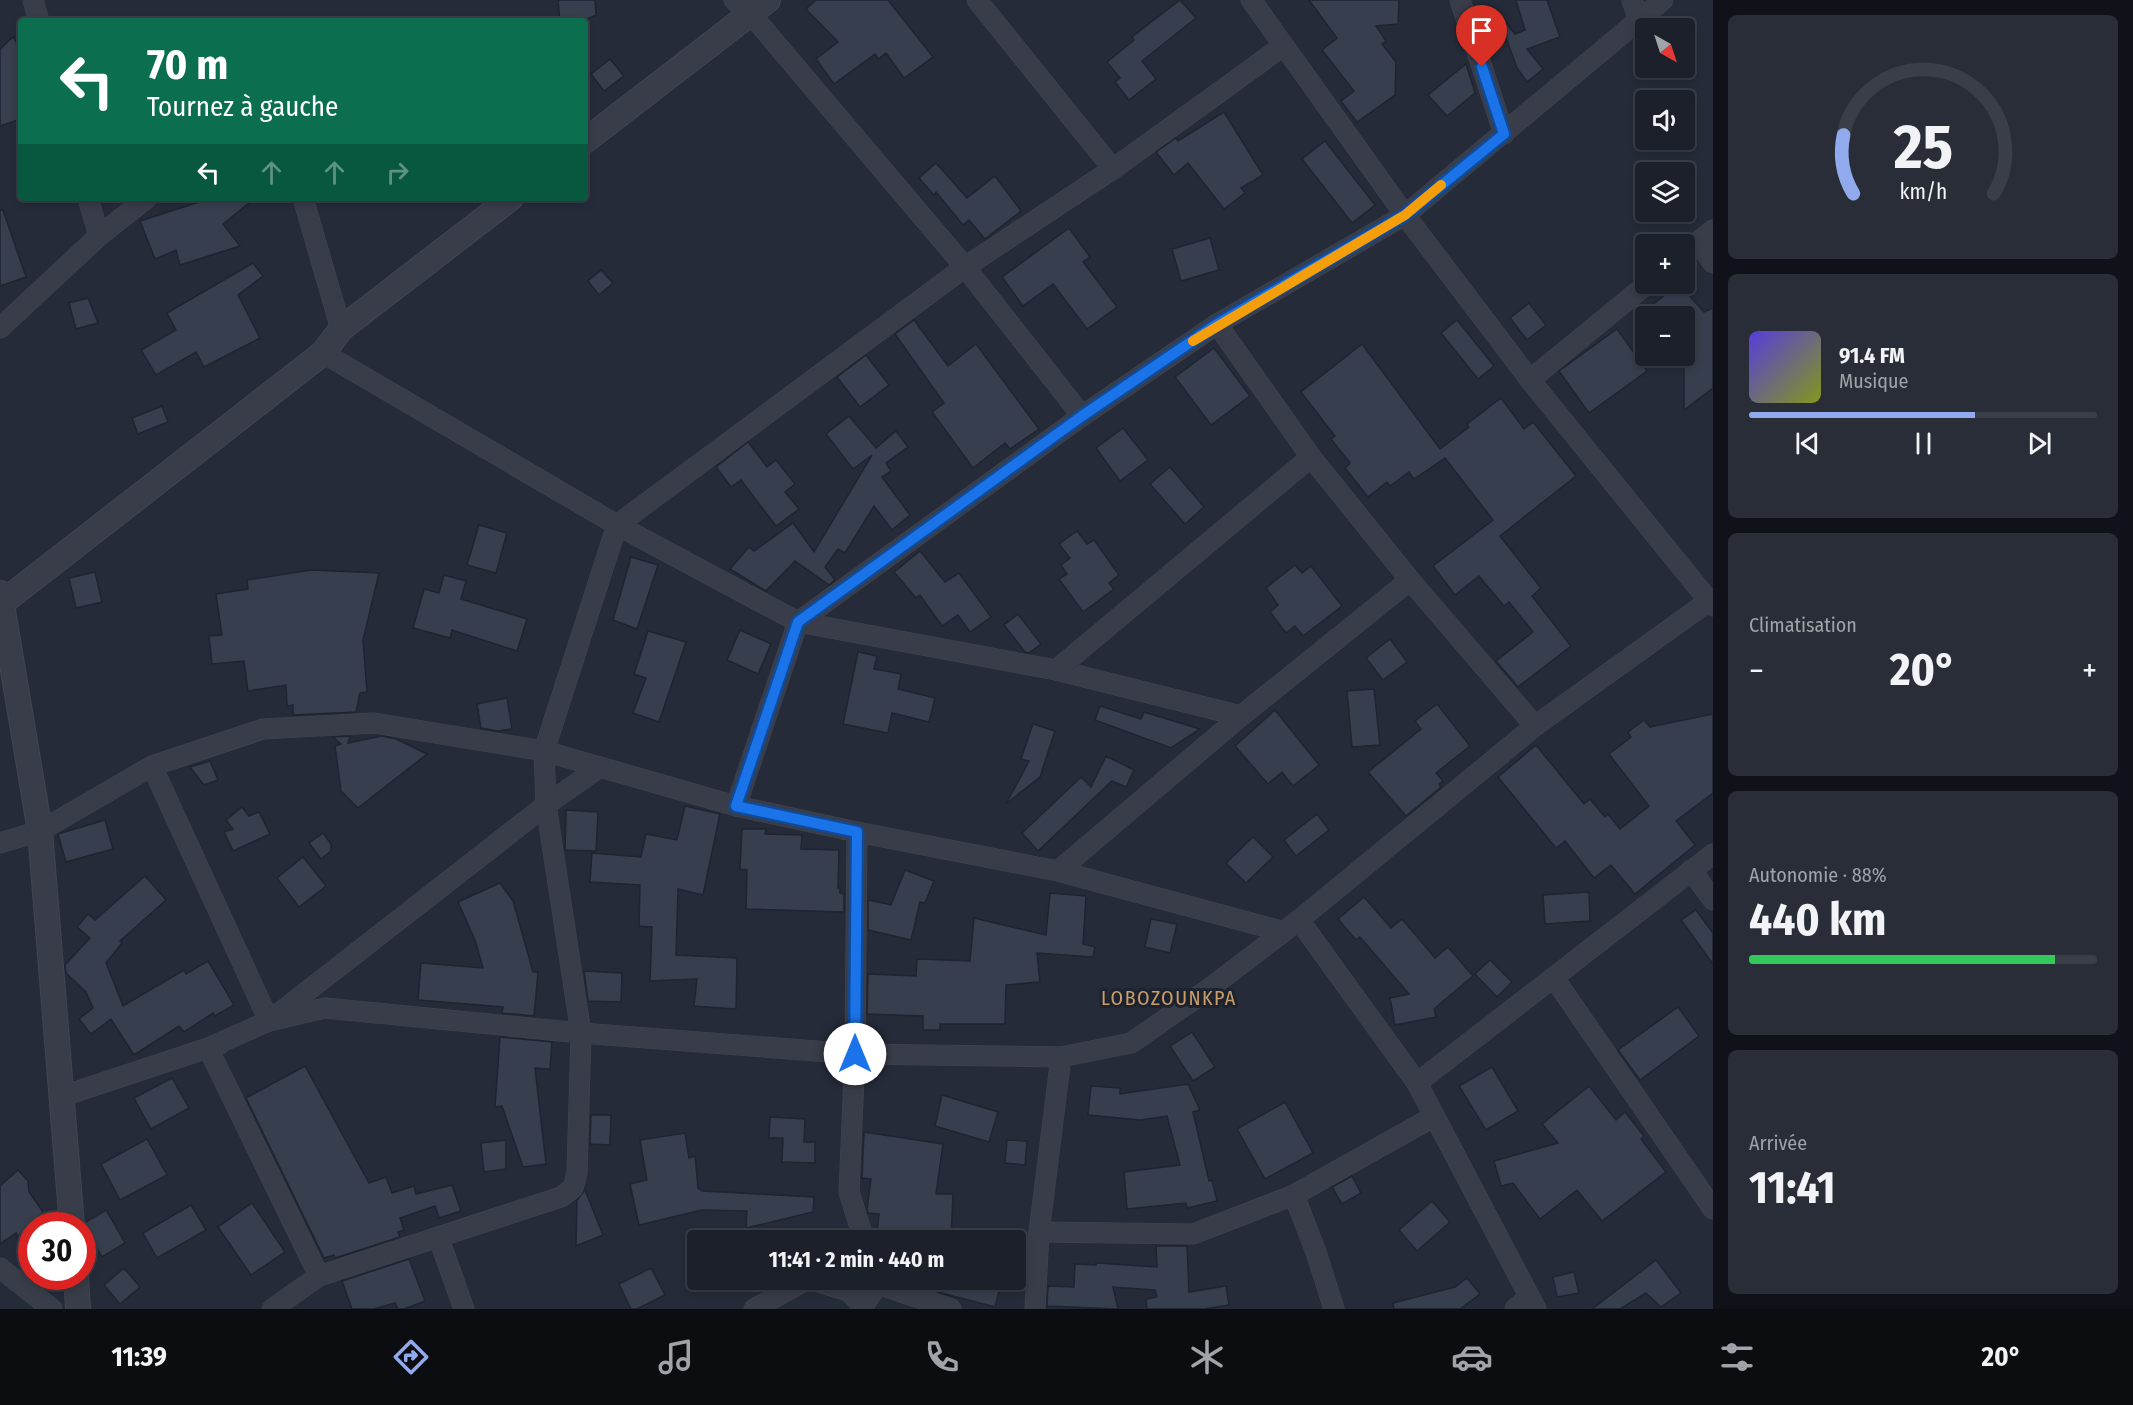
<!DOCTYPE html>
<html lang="fr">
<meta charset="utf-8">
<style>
:root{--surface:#1c202b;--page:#292d37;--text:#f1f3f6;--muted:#a0a3a9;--line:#3a3e47;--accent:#91aaed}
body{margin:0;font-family:"Fira Sans Condensed",sans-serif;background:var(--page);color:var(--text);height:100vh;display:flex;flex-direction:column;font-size:22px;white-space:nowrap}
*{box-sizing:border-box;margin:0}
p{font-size:20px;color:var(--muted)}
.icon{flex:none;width:33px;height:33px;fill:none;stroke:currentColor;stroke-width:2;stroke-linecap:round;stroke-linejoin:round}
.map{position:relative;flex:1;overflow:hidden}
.side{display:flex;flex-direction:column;gap:15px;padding:15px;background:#0f1218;width:420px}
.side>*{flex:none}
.guide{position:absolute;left:18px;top:18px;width:570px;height:183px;border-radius:6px;box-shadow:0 3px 9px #0003,0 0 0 2px var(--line);background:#0b6e4f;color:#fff;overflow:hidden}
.needle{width:39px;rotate:141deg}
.fabs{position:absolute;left:1635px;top:18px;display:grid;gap:12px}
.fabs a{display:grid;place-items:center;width:60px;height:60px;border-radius:6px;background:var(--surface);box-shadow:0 3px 9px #0003,0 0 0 2px var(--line);font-size:30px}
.speed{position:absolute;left:18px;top:1212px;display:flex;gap:12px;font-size:30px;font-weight:700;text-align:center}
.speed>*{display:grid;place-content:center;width:78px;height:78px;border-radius:50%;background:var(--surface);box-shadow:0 3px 9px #0003,0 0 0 2px var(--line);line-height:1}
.speed .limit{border:9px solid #d22;background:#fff;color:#111}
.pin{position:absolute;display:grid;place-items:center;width:51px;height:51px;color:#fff;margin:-62px -26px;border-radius:50% 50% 50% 0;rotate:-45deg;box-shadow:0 0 6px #0007}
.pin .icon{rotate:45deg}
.me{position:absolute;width:66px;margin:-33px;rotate:0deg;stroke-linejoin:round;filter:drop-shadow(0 0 4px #0008)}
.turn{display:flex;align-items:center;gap:21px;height:126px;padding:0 30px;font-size:27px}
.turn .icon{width:78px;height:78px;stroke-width:2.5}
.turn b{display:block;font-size:42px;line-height:51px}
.lanes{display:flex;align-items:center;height:57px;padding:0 30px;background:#0003;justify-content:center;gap:30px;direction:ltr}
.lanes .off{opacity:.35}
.big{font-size:45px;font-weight:700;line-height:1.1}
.side .card{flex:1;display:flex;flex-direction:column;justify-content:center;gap:9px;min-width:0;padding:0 21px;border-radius:9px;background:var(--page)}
.side .dial{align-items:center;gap:0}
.dial svg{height:156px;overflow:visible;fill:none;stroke:var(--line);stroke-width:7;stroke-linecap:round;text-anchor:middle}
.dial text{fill:var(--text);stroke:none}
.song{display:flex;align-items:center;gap:18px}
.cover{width:72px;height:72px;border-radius:9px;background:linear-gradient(135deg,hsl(250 70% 55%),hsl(70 70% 35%))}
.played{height:6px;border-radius:3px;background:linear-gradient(90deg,var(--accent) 65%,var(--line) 65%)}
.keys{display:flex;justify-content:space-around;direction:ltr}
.heat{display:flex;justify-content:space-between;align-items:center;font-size:33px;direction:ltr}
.charge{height:9px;border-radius:4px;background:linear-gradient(90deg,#34c759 88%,var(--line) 0)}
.trip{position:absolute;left:687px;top:1230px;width:339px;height:60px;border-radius:6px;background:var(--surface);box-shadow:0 3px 9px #0003,0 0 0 2px var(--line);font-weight:700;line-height:60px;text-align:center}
.tab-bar{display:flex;height:96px;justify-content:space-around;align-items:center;background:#0b0d11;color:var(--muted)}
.tab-bar .icon{width:42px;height:42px}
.tab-bar .on{color:var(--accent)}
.tab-bar b{font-size:27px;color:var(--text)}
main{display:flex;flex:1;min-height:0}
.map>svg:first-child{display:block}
.building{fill:#373f4f;stroke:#1f2430;stroke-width:1.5}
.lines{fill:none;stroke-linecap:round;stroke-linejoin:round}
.minor-casing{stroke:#414652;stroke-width:21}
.tertiary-casing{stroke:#414652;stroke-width:26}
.minor{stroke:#383d49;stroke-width:20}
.tertiary{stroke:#383d49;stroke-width:24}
.route-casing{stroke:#114b97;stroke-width:15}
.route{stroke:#1a73e8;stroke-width:10}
.slow{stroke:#f59e0b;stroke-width:10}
.labels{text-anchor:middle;stroke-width:6;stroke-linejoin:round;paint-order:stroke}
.neighbourhood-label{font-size:20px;letter-spacing:1.5px;fill:#c99e6a;stroke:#1d232e}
</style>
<main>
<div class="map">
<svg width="1713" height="1309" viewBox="0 0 1713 1309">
<rect width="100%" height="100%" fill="#252b39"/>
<g class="building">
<path d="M558 0H595L596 15 583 21H560Z"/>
<path d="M816 0H888L933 57 904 78 886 53 878 59 875 54 834 84 816 59 838 42 806 9Z"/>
<path d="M1180 0 1196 18 1142 61 1156 79 1129 100 1115 82 1120 78 1107 62 1134 40 1132 37Z"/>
<path d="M1309 0H1399L1398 24 1376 26 1386 41 1382 44 1396 62 1395 95 1357 122 1341 101 1354 91 1322 50 1337 38Z"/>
<path d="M1516 0H1547L1560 37 1527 49 1543 69 1527 82 1517 68 1499 19 1502 18 1515 34 1525 30Z"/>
<path d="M13 37 21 50V119L0 126V49Z"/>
<path d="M610 59 624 76 604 91 591 74Z"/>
<path d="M1466 64 1475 93 1447 116 1428 95Z"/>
<path d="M1224 112 1263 175 1241 188 1245 193 1224 209 1188 163 1174 175 1156 152 1176 138 1178 141Z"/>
<path d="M1325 141 1375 205 1352 223 1302 159Z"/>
<path d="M936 163 967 198 995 176 1021 211 985 239 969 220 963 225 936 192 934 195 919 178Z"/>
<path d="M212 198H255L223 224 240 246 180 265 176 250 155 259 140 221Z"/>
<path d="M0 210H3L26 277 0 286Z"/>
<path d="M1069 228 1090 257 1083 262 1117 307 1087 329 1053 284 1023 306 1002 277Z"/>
<path d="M1210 238 1219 270 1181 281 1172 249Z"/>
<path d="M253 263 263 276 238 295 260 338 204 367 196 352 156 375 141 350 176 330 167 313Z"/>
<path d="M601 270 613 283 599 295 588 281Z"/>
<path d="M1679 284 1704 312 1713 308V388L1684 410V316H1638Z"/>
<path d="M88 298 98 323 76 329 69 303Z"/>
<path d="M1529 303 1546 325 1527 340 1510 318Z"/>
<path d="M914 320 948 366 976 344 1039 429 1010 449 1005 443 973 468 932 412 944 403 895 334Z"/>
<path d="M1457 320 1494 366 1478 379 1441 333Z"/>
<path d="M1617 329 1647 371 1589 413 1559 371Z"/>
<path d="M1362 344 1440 449 1469 427 1467 424 1501 398 1524 429 1533 422 1576 476 1500 536 1541 588 1532 596 1571 646 1518 687 1496 661 1533 632 1509 602 1504 606 1479 576 1455 595 1433 566 1493 520 1445 458 1414 479 1409 472 1390 486 1387 482 1368 497 1345 468 1350 463 1331 439 1335 436 1301 392Z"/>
<path d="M1214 348 1250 396 1211 425 1175 377Z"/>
<path d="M866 355 889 385 860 407 837 377Z"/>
<path d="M162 406 168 422 138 434 132 418Z"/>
<path d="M849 416 876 448 896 431 908 447 886 463 891 471 882 477 910 515 892 530 874 506 845 553 838 549 825 567 835 580 829 585 795 561 766 591 730 569 749 547 754 551 793 523 814 552 872 455 853 469 826 434Z"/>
<path d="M1123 428 1148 460 1120 481 1096 448Z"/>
<path d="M748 442 767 467 776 460 795 484 785 492 799 509 776 526 741 480 731 487 716 467Z"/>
<path d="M1170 467 1204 507 1185 524 1150 484Z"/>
<path d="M479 525 507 533 496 573 467 565Z"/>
<path d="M1077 531 1087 544 1094 540 1119 575 1109 583 1114 589 1083 612 1059 579 1067 574 1061 565 1070 558 1059 544Z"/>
<path d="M920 551 945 582 959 573 991 617 970 632 958 615 942 626 920 595 916 598 894 572Z"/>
<path d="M631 557 658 565 637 629 613 620Z"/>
<path d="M1295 565 1302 573 1311 566 1342 606 1303 636 1295 626 1286 633 1270 612 1278 605 1266 588Z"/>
<path d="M311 570 379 573 363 640 367 692 360 693 356 712 293 715V705L287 706 286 685 248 691 244 661 212 664 209 636 222 635 216 594 248 589 247 580Z"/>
<path d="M95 572 102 602 76 608 69 578Z"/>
<path d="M444 575 466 581 461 599 527 619 517 651 452 630 450 638 413 628 424 589 439 593Z"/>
<path d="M1018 614 1041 644 1029 653 1025 652 1004 625Z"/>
<path d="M740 630 771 644 758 674 727 660Z"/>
<path d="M648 631 686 642 659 722 633 713 646 678 634 674Z"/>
<path d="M1390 639 1407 662 1383 680 1366 658Z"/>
<path d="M858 652 877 656 874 669 901 674 898 689 935 698 929 722 892 713 888 733 843 724Z"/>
<path d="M1374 689 1380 745 1352 747 1347 691Z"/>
<path d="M507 698 512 729 498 731 481 728 477 704Z"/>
<path d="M1437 704 1470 746 1436 773 1443 781 1439 784 1441 787 1406 816 1368 772 1421 729 1415 721Z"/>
<path d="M1100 706 1141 719 1144 712 1200 729 1171 748 1095 720Z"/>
<path d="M1275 710 1319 765 1293 786 1282 772 1268 784 1235 746Z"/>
<path d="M1713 714V793L1676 821 1695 845 1635 894 1611 865 1594 878 1565 841 1556 848 1498 777 1536 745 1584 804 1590 799 1605 817 1608 814 1620 829 1649 806 1609 754 1631 737 1628 732 1644 720 1650 727Z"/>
<path d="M1033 724 1055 731 1040 777 1006 804 1029 761 1021 759Z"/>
<path d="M350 736 348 743 382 736 396 739 427 754 358 808 341 791 335 746 341 744 333 737Z"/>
<path d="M1106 756 1134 770 1126 787 1112 781 1038 851 1022 833 1081 777 1091 787Z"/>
<path d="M210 761 218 780 204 785 190 767Z"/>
<path d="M685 806 720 814 703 895 678 889 676 955 737 958 736 1009 694 1006 697 979 650 981 652 927 639 926 640 885 590 882 592 853 641 857 646 834 677 840Z"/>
<path d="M242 807 249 816 259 812 270 834 233 851 224 832 233 829 226 820Z"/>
<path d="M566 810 598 812 596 851 565 850Z"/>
<path d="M1317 814 1329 830 1296 856 1284 840Z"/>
<path d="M105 820 113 849 66 862 58 834Z"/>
<path d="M742 829H766L765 834 802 835 801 849 839 850 838 888H840V893L844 894V912L746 909 747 870 740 869Z"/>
<path d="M323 833 331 844V851L321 859 309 843Z"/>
<path d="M1253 837 1273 857 1246 883 1226 863Z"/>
<path d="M303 857 326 886 299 907 277 878Z"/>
<path d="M905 870 934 881 925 903 920 902 911 940 868 930V900L891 905Z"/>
<path d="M145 876 166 900 120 941 122 943 106 963 123 1006 184 970 186 974 208 961 234 1005 215 1016 213 1013 184 1032 179 1026 134 1055 111 1019 91 1034 79 1019 93 1008 86 992 66 973 65 965 90 938 77 927 88 914 95 920Z"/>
<path d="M500 883 513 901 533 972H538L534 1016 502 1013 503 1007 418 1000 421 963 483 968 475 940 458 902Z"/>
<path d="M1589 892 1590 921 1545 924 1543 895Z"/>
<path d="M1050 893 1086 896 1083 944 1095 947 1093 957 1037 953 1040 982 1006 985 1005 1024H940V1030H923V1016L867 1014 868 974 916 976 917 959 970 961 974 918 1046 935Z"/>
<path d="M1364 897 1391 928 1402 919 1435 958 1448 947 1473 976 1434 1009 1436 1017 1395 1025 1390 998 1409 994 1360 937 1356 940 1338 919Z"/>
<path d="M1696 910 1713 933V964L1681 920Z"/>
<path d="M1151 919 1177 924 1170 953 1145 947Z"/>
<path d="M1490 960 1512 982 1497 997 1475 974Z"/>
<path d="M584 971 622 973 621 1002 588 1001Z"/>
<path d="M1678 1007 1699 1036 1640 1080 1618 1050Z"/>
<path d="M1192 1032 1215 1067 1193 1081 1170 1046Z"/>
<path d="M500 1037 552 1042 550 1069 535 1068 546 1164 523 1167 502 1106 495 1107Z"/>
<path d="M305 1066 369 1183 386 1177 392 1193 414 1186 416 1194 452 1185 461 1211 439 1218 435 1206 400 1218 404 1230 398 1232 400 1237 335 1258 334 1255 324 1258 246 1098Z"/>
<path d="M1492 1067 1518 1111 1486 1130 1459 1086Z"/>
<path d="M172 1078 189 1108 151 1129 134 1098Z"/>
<path d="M1188 1084 1200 1110 1193 1112 1209 1181 1212 1180 1217 1201 1187 1208 1186 1203 1127 1209 1124 1172 1180 1165 1167 1116 1141 1120 1088 1115 1091 1086 1120 1088V1094Z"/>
<path d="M1589 1086 1616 1120 1625 1112 1644 1136 1641 1139 1666 1172 1602 1221 1577 1190 1540 1219 1513 1183 1501 1186 1494 1161 1558 1143 1542 1124Z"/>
<path d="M942 1095 998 1112 989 1142 935 1126Z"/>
<path d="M1285 1102 1313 1153 1265 1179 1237 1129Z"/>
<path d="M591 1115H611L610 1145 590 1144Z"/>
<path d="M770 1117 805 1119 804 1142H815V1163L782 1162 783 1138H769Z"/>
<path d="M864 1132 943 1144 936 1194H953L951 1239 876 1240 879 1214 868 1213 867 1209 871 1179 862 1178Z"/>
<path d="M685 1133 689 1158 695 1156 698 1188 702 1191 814 1197 813 1212 746 1228 747 1211 702 1210 639 1225 630 1184 647 1180 640 1140Z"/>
<path d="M147 1139 167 1175 120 1200 101 1164Z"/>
<path d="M506 1140V1169L484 1172 481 1143Z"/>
<path d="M1007 1140 1027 1141 1025 1165 1005 1163Z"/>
<path d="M18 1170 28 1181 29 1192 43 1212 17 1237 16 1233 0 1244V1186Z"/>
<path d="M1352 1176 1361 1193 1342 1204 1332 1187Z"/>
<path d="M585 1190 603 1235 576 1246 577 1200Z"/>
<path d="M1432 1201 1450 1222 1417 1251 1399 1230Z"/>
<path d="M252 1203 285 1252 251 1275 218 1227Z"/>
<path d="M191 1205 206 1230 157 1258 143 1233Z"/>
<path d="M106 1210 125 1243 102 1257 97 1248 82 1258V1235L86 1222Z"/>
<path d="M1156 1246H1187L1189 1292 1226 1286 1229 1305 1204 1309H1147L1146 1299 1157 1297 1155 1290 1113 1287 1118 1309 1047 1306 1048 1286 1074 1287 1075 1264 1096 1265V1263L1157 1267Z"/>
<path d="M409 1259 425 1301 404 1309H398L395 1303 374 1309H352L342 1281Z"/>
<path d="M1656 1260 1681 1293 1661 1307 1646 1293 1620 1309H1592Z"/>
<path d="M124 1268 140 1287 120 1304 104 1285Z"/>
<path d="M651 1268 665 1295 637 1309H631L619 1284Z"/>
<path d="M1574 1272 1579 1293 1557 1297 1553 1277Z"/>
<path d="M1467 1278 1480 1294 1460 1309H1394L1393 1303 1455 1287Z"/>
<path d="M935 1280H1002L995 1307 934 1291Z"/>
</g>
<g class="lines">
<g class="minor-casing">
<g id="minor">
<path d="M33 0 39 21"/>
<path d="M734 0 750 13 965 267 1082 416"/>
<path d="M977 0 1113 169"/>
<path d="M1251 0 1405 215 1530 380 1713 606"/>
<path d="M1460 0 1504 134"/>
<path d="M1632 0 1639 21"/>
<path d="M88 198 99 236"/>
<path d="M303 198 341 329"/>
<path d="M1698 242 1713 263"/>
<path d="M1684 253 1713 230"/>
<path d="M1217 324 1311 457 1410 580 1535 726"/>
<path d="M0 328 99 236 147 198"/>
<path d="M323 353 617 525 798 622 1056 670 1241 716"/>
<path d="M1530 380 1647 284"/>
<path d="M1056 670 1311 457"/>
<path d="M152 766 269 1021 325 1008 581 1033 855 1054 1061 1057 1131 1043 1206 991 1299 920 1535 726 1709 601"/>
<path d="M736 806 798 622 1082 416 1217 324 1405 215 1663 0"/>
<path d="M857 832 855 1054 849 1192 864 1240"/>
<path d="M0 843 40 831 152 766 263 729 374 723 544 751 736 806 857 832 1058 871 1281 931"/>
<path d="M1691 870 1713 900"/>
<path d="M1058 871 1241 716 1410 580"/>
<path d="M1299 920 1417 1083 1536 1309"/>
<path d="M1554 978 1713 1209"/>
<path d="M1417 1083 1713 854"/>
<path d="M63 1096 220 1044"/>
<path d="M1294 1195 1316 1252 1334 1309"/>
<path d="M1039 1232 1193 1234 1294 1195 1433 1117"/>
<path d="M439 1239 464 1309"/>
<path d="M0 1268 52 1309"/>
<path d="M319 1276 208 1048 269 1021 546 805 600 767"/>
<path d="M811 1280 848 1291 863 1305"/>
<path d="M272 1309 319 1276 561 1197 573 1188 577 1173 581 1033 546 805 544 751 617 525 965 267 1113 169 1283 46"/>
<path d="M754 1309 806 1280"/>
<path d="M861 1309 878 1284 951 1309"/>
<path d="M1035 1309 1039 1232 1061 1057"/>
<path d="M1515 1309 1529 1297"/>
</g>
</g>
<g class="tertiary-casing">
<g id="tertiary">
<path d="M585 141 768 0"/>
<path d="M0 593 40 831 72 1226"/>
<path d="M2 603 323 353 341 329 511 198"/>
<path d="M76 1276 78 1309"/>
</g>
</g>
<use href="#minor" class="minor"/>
<use href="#tertiary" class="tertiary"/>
</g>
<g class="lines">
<g class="route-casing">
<path id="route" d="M855 1054 857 832 736 806 798 622 1082 416 1217 324 1405 215 1504 134 1482 67"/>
</g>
<use href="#route" class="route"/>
<path class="slow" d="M1193 341 1405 215 1441 185"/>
</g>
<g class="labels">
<g class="neighbourhood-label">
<text x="1169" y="1005">LOBOZOUNKPA</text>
</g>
</g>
</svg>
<div class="fabs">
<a><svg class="needle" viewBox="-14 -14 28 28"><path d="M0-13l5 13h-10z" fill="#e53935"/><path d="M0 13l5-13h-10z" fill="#a0a3a9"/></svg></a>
<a><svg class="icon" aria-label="sound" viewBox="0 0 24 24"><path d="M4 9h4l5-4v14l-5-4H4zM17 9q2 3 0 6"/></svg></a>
<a><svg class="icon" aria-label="layers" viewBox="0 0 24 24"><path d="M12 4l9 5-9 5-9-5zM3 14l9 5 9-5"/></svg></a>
<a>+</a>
<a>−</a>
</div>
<div class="speed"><div class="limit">30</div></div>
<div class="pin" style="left:1482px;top:67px;background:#d93025"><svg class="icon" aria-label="arrive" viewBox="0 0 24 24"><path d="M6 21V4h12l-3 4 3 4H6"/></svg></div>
<svg class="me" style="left:855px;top:1054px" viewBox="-20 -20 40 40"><circle r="19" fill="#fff"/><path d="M0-13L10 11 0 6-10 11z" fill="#1a73e8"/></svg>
<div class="trip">11:41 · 2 min · 440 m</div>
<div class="guide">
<div class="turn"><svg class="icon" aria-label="left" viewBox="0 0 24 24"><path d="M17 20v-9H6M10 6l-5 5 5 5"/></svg><div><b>70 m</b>Tournez à gauche</div></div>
<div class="lanes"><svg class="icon" aria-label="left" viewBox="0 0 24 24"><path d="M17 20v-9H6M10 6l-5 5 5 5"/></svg><svg class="icon off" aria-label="ahead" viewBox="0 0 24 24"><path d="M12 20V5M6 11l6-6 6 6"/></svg><svg class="icon off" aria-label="ahead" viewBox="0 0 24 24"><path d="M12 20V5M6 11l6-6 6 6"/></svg><svg class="icon off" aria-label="right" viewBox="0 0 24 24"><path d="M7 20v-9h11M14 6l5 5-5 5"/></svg></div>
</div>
</div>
<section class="side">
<div class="card dial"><svg viewBox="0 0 100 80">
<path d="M14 69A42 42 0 1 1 86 69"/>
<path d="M14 69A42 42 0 0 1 9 39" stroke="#91aaed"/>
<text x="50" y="56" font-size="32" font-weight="700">25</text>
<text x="50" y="72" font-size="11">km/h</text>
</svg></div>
<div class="card">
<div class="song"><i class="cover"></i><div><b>91.4 FM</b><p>Musique</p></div></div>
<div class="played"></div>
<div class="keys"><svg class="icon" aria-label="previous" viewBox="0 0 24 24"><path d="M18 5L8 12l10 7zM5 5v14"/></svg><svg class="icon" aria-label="pause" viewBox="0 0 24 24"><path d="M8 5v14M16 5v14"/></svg><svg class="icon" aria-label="next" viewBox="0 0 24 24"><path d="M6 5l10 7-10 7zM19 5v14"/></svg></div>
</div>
<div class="card"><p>Climatisation</p>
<div class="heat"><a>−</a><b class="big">20°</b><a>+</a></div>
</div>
<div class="card"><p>Autonomie · 88%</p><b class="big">440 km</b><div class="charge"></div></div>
<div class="card"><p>Arrivée</p><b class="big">11:41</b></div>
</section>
</main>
<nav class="tab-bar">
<b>11:39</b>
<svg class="icon on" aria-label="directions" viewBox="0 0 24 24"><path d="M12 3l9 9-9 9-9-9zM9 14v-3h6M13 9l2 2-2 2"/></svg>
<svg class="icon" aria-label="music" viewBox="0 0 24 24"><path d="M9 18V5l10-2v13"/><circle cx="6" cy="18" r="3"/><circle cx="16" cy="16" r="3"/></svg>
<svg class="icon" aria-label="phone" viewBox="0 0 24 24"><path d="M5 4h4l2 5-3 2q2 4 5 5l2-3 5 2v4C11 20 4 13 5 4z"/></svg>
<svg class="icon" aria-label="climate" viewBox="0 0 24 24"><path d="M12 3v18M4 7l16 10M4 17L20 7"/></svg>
<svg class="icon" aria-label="car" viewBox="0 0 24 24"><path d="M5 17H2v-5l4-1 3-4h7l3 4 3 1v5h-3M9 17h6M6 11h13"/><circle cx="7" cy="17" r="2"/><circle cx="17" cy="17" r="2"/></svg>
<svg class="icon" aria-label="filters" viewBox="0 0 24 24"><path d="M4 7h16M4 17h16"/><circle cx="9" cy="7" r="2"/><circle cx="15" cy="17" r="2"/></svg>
<b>20°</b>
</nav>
